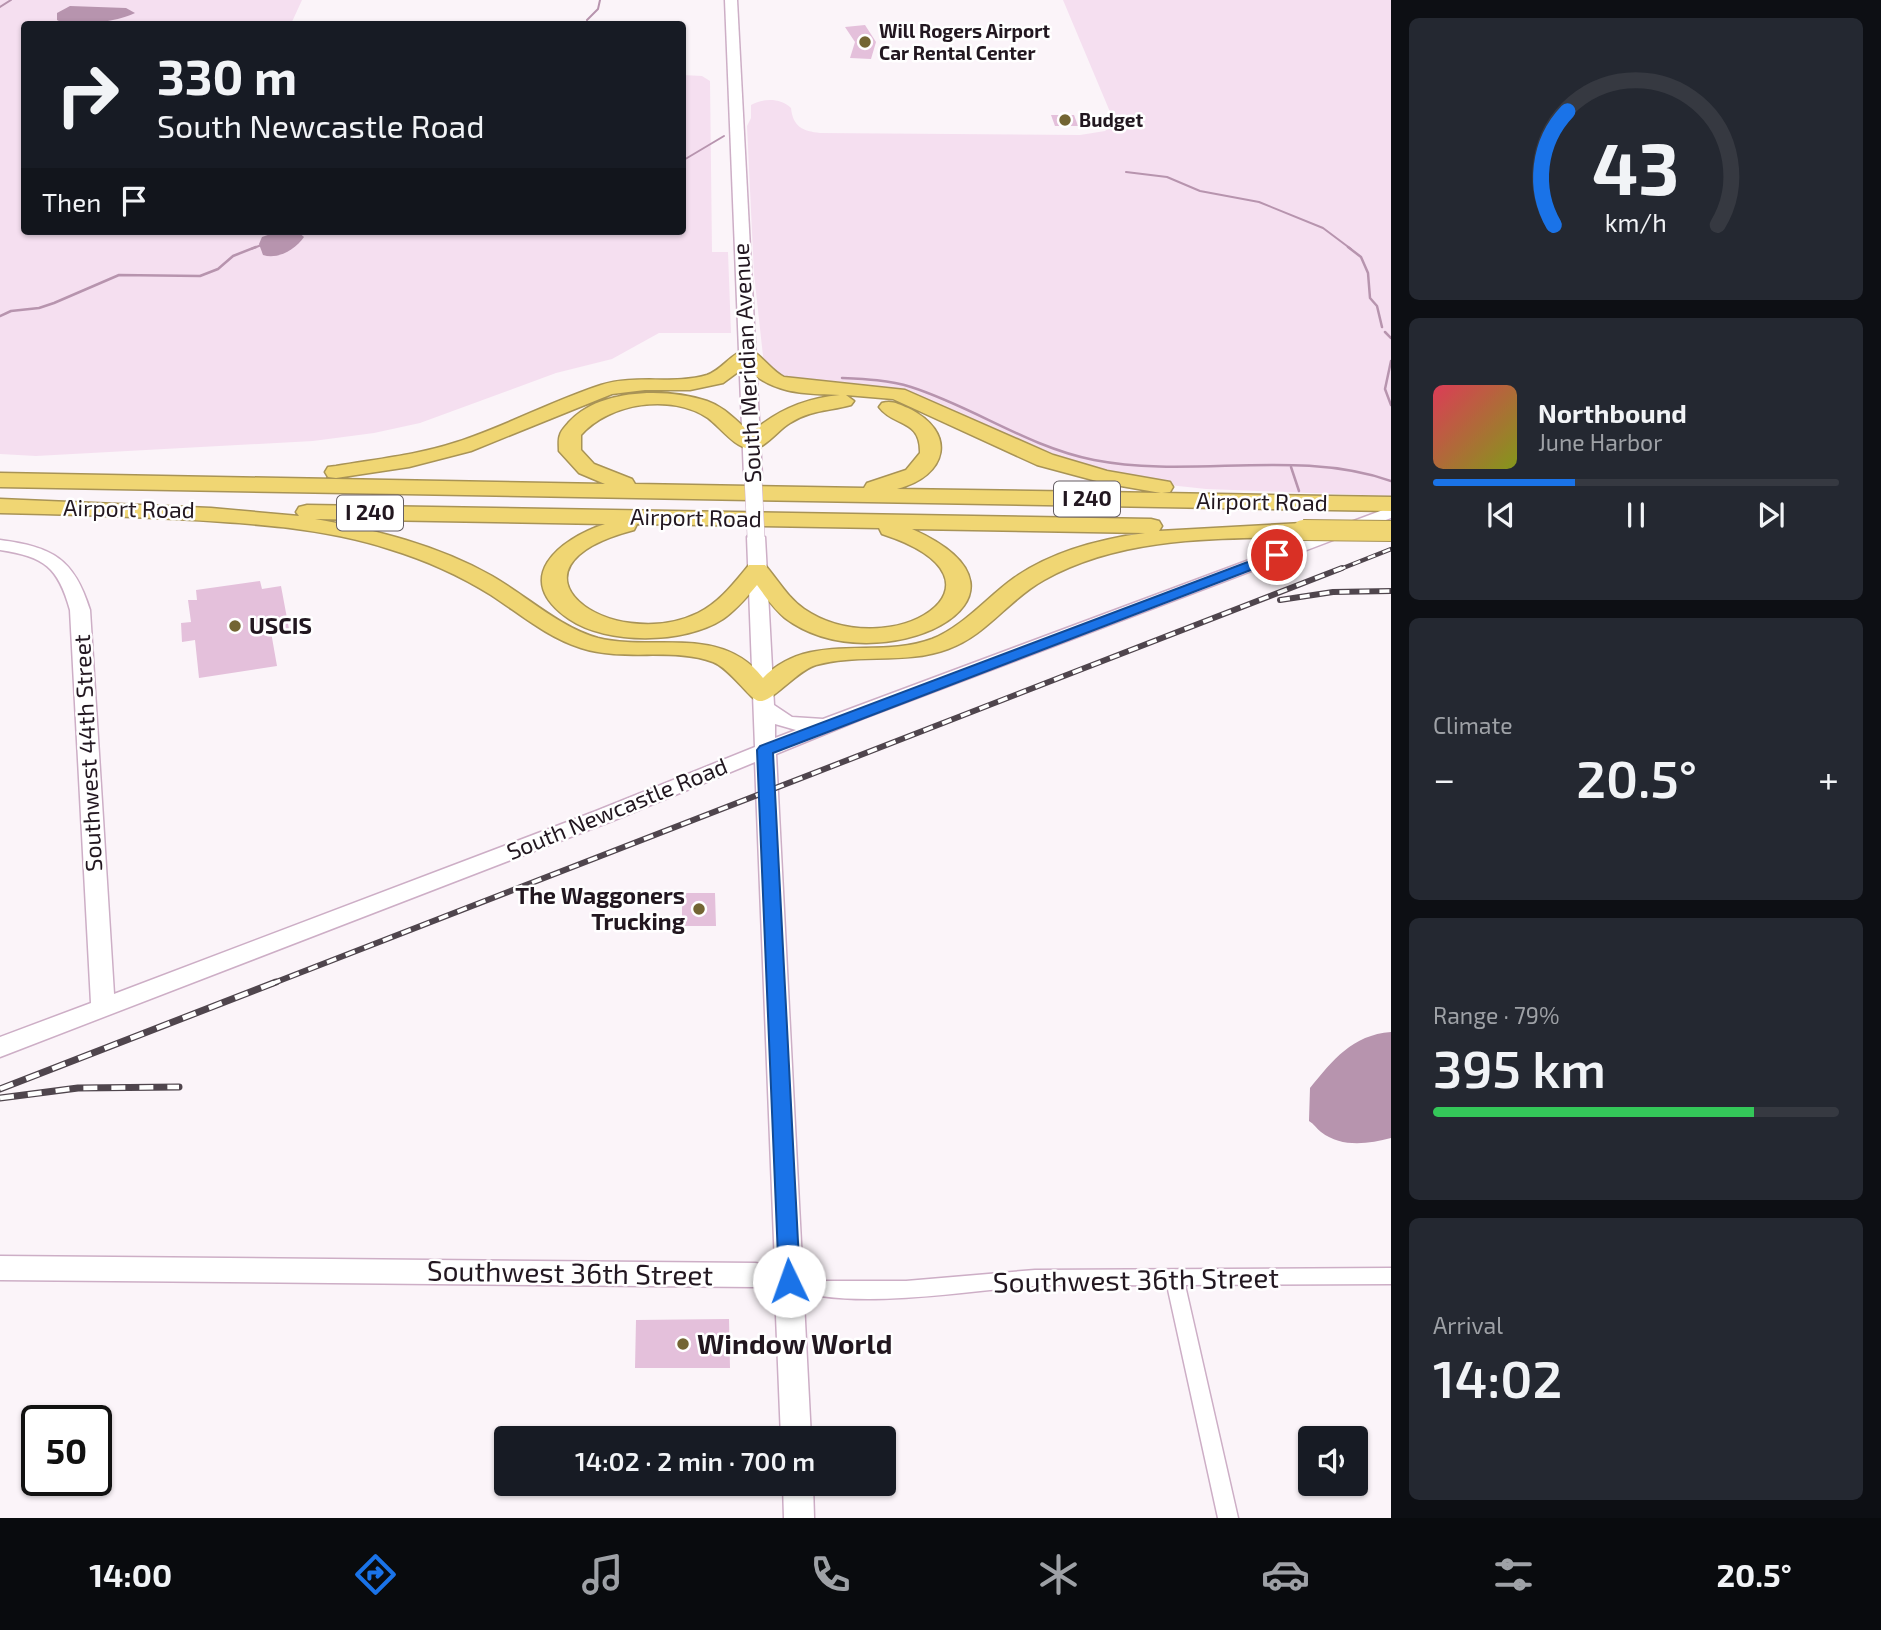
<!DOCTYPE html>
<meta charset="utf-8">
<style>
:root{--surface:#171b24;--page:#242831;--text:#f1f3f6;--muted:#9ea1a6;--line:#363941;--accent:#1a73e8}
body{margin:0;font-family:"Exo 2",sans-serif;background:var(--page);color:var(--text);height:100vh;display:flex;flex-direction:column;font-size:26px;white-space:nowrap}
*{box-sizing:border-box;margin:0}
p{font-size:23px;color:var(--muted)}
.icon{flex:none;width:38px;height:38px;fill:none;stroke:currentColor;stroke-width:2;stroke-linecap:round;stroke-linejoin:round}
.map{position:relative;flex:1;overflow:hidden}
.details{display:flex;flex-direction:column;gap:18px;padding:18px;background:#0d0f14;width:490px}
.details>*{flex:none}
.banner{position:absolute;left:21px;top:21px;width:665px;height:214px;border-radius:7px;box-shadow:0 2px 5px #0004;background:#171b24;color:var(--text);overflow:hidden}
.controls{position:absolute;left:1298px;top:1426px;display:grid;gap:14px}
.controls a{display:grid;place-items:center;width:70px;height:70px;border-radius:7px;background:var(--surface);box-shadow:0 2px 5px #0004;font-size:35px}
.speed{position:absolute;left:21px;top:1405px;display:flex;gap:14px;font-size:35px;font-weight:700;text-align:center}
.speed>*{display:grid;place-content:center;width:91px;height:91px;border-radius:50%;background:var(--surface);box-shadow:0 2px 5px #0004;line-height:1}
.speed .limit{border:4px solid #111;border-radius:10px;background:#fff;color:#111}
.pin{position:absolute;display:grid;place-items:center;width:60px;height:60px;color:#fff;margin:-30px;border:4px solid #fff;border-radius:50%;box-shadow:0 2px 7px #0007}
.me{position:absolute;width:77px;margin:-38px;rotate:357deg;stroke-linejoin:round;filter:drop-shadow(0 0 5px #0008)}
.turn{display:flex;align-items:center;gap:24px;height:147px;padding:0 21px;font-size:32px}
.turn .icon{width:91px;height:91px;stroke-width:2.5}
.turn b{display:block;font-size:49px;line-height:60px}
.then{display:flex;align-items:center;height:66px;padding:0 21px;background:#0003;gap:14px;font-size:26px}
.big{font-size:52px;font-weight:600;line-height:1.1}
.details .widget{flex:1;display:flex;flex-direction:column;justify-content:center;gap:10px;min-width:0;padding:0 24px;border-radius:10px;background:var(--page)}
.details .dial{align-items:center;gap:0}
.dial svg{height:182px;overflow:visible;fill:none;stroke:var(--line);stroke-width:7;stroke-linecap:round;text-anchor:middle}
.dial text{fill:var(--text);stroke:none}
.song{display:flex;align-items:center;gap:21px}
.cover{width:84px;height:84px;border-radius:10px;background:linear-gradient(135deg,hsl(350 70% 55%),hsl(70 70% 35%))}
.played{height:7px;border-radius:4px;background:linear-gradient(90deg,var(--accent) 35%,var(--line) 35%)}
.keys{display:flex;justify-content:space-around;direction:ltr}
.heat{display:flex;justify-content:space-between;align-items:center;font-size:38px;direction:ltr}
.charge{height:10px;border-radius:5px;background:linear-gradient(90deg,#34c759 79%,var(--line) 0)}
.trip{position:absolute;left:494px;top:1426px;width:402px;height:70px;border-radius:7px;background:var(--surface);box-shadow:0 2px 5px #0004;font-weight:600;line-height:70px;text-align:center}
.tabs{display:flex;height:112px;justify-content:space-around;align-items:center;background:#090b0e;color:var(--muted)}
.tabs .icon{width:49px;height:49px}
.tabs .selected{color:var(--accent)}
.tabs b{font-size:32px;color:var(--text)}
main{display:flex;flex:1;min-height:0}
.map>svg:first-child{display:block}
.green{fill:#f5dff0}
.water{fill:#b794ae}
.lines{fill:none;stroke-linecap:round;stroke-linejoin:round}
.stream-far1{stroke:#b794ae;stroke-width:2}
.stream{stroke:#b794ae;stroke-width:2.5}
.building{fill:#e4c0db}
.street-casing{stroke:#cdaec6;stroke-width:3}
.secondary-casing{stroke:#cdaec6;stroke-width:3}
.highway-casing{stroke:#a89356;stroke-width:3}
.street{fill:#fff;fill-rule:evenodd}
.secondary{fill:#fff;fill-rule:evenodd}
.highway{fill:#f0d673;fill-rule:evenodd}
.rail-far2-casing{stroke:#4f454d;stroke-width:4.5}
.rail-far1-casing{stroke:#4f454d;stroke-width:6}
.rail-casing{stroke:#4f454d;stroke-width:7}
.rail-far2{stroke:#fff;stroke-width:2.5;stroke-dasharray:8;stroke-linecap:butt}
.rail-far1{stroke:#fff;stroke-width:3.5;stroke-dasharray:10;stroke-linecap:butt}
.rail{stroke:#fff;stroke-width:4.5;stroke-dasharray:14;stroke-linecap:butt}
.secondary-bridge-casing{stroke:#cdaec6;stroke-width:18;stroke-linecap:butt}
.highway-bridge-casing{stroke:#a89356;stroke-width:22;stroke-linecap:butt}
.secondary-bridge{stroke:#fff;stroke-width:17}
.highway-bridge{stroke:#f0d673;stroke-width:20}
.route{fill:#1a73e8;stroke:#114b97;stroke-width:2}
.poi-dot{fill:#736533;stroke:#fff;stroke-width:2.5}
.labels{text-anchor:middle;stroke-width:5;stroke-linejoin:round;paint-order:stroke}
.far-poi-label{font-size:19px;font-weight:bold;fill:#221720;stroke:#fff;text-anchor:start}
.shield{fill:#fff;stroke:#645d63;stroke-width:2}
.shield-label{font-size:21px;font-weight:bold;fill:#221720}
.street-label{font-size:23px;fill:#221720;stroke:#fff}
.poi-label{font-size:23px;font-weight:bold;fill:#221720;stroke:#fff;text-anchor:start}
.near-street-label{font-size:28px;fill:#221720;stroke:#fff}
.near-poi-label{font-size:28px;font-weight:bold;fill:#221720;stroke:#fff;text-anchor:start}
</style>
<main>
<div class="map">
<svg width="1391" height="1518" viewBox="0 0 1391 1518">
<rect width="100%" height="100%" fill="#fbf4f9"/>
<g class="green">
<path d="M0 0H302L291 24H24V231H682L683 75 702 76 710 81 712 252H728L731 333H659L612 359 556 373 420 423 374 433 313 441 36 456 0 454Z"/>
<path d="M1063 0H1391V496L1206 489 1169 485 1070 465 926 402 786 382 764 365 754 274 747 126 751 118V105C763 98 781 98 791 108 793 127 803 131 820 133L1080 135 1105 131 1113 124V119Z"/>
</g>
<g class="water">
<path d="M70 6 126 8 135 13C120 21 71 29 57 20V13Z"/>
<path d="M279 231H297L304 237C296 249 278 260 263 255L259 244 262 237Z"/>
<path d="M1391 1032V1138C1368 1144 1342 1148 1321 1132 1317 1129 1314 1124 1309 1121L1310 1088C1333 1060 1352 1035 1391 1032Z"/>
</g>
<g class="lines">
<g class="stream-far1">
<path d="M0 7 11 0"/>
<path d="M587 20 598 9 600 0"/>
<path d="M682 161 724 136"/>
<path d="M1126 172 1167 177 1200 191 1259 202 1323 228 1351 249"/>
<path d="M251 249 264 244"/>
</g>
<g class="stream">
<path d="M1348 247 1361 257 1368 273 1370 298 1377 306 1382 327"/>
<path d="M0 316 11 311 39 308 54 303 119 275 200 276 218 269 233 256 256 247"/>
<path d="M1385 332 1391 338"/>
<path d="M1391 361 1385 389 1391 405"/>
<path d="M842 378C865 379 889 380 911 387 974 407 1028 447 1094 460 1192 479 1296 448 1391 481"/>
<path d="M1291 467 1299 491"/>
</g>
</g>
<g class="building">
<path d="M865 25 876 42 871 59 850 58 855 42 845 27Z"/>
<path d="M1051 115H1074L1078 126H1055Z"/>
<path d="M260 581 262 589 281 586 289 629 271 632 277 666 199 678 195 640 182 642 181 623 191 622 188 600H197L196 590Z"/>
<path d="M682 893H715L716 926H682Z"/>
<path d="M729 1319 730 1368H635L636 1320Z"/>
</g>
<g class="lines">
<g class="street-casing">
<path id="street" d="M1391 1268V1284L1185 1285 1238 1518H1218L1167 1285C1122 1286 1077 1283 1033 1286 959 1291 852 1312 782 1287L780 1281 782 1275 789 1273 824 1281H906L1035 1270Z"/>
</g>
<g class="secondary-casing">
<g id="secondary">
<path d="M725 0H737L762 477 753 482 744 477Z"/>
<path d="M1391 507V518L864 718 776 754 811 1438H781L775 1291 755 1287 0 1280V1256L755 1263 775 1266 755 762 612 821 0 1057V1037L91 1003 70 610C58 567 45 557 0 550V540C52 547 74 558 90 610L114 994 596 811 755 747 747 537 750 533 756 532 765 537 774 705 792 717 823 719ZM775 724 796 730 775 738Z"/>
<path d="M783 1484H813L814 1518H784Z"/>
</g>
</g>
<g class="highway-casing">
<g id="highway">
<path d="M747 349C760 352 770 370 784 377L905 390 1053 455 1107 471 1170 482 1173 487 1170 492 1162 493 1391 497V511L0 487V473L605 484 579 473 559 451C559 446 558 439 560 435 561 430 566 426 569 422 600 388 667 388 707 401 725 407 737 422 751 433 777 410 806 398 840 395 806 394 769 394 746 366L723 383 690 390H645L612 394 471 451 409 467 336 478 328 477 325 472 328 467 336 466C376 459 418 455 457 442 506 426 552 401 601 385 635 374 673 385 707 375 722 370 731 353 747 349ZM846 395 893 399 1037 465 1104 483 1161 493 897 489C948 476 958 432 908 408 898 404 892 400 882 403L879 407C894 427 921 419 920 453L906 470 867 483 864 488 635 484 632 479 594 464 581 450V435C609 403 671 393 708 418 720 427 735 448 751 449 764 450 779 429 790 423 810 410 829 411 851 405L854 401Z"/>
<path d="M0 499 211 508 299 516 296 512 299 507 307 505 1151 519 1159 521 1162 526 1159 531 1303 523 1311 525 1314 530 1311 535 1303 537C1215 539 1123 536 1044 580 1009 599 986 636 948 649 905 665 859 653 816 665 796 671 772 703 759 701 750 700 731 669 713 662 673 647 624 662 581 648 548 638 520 614 491 595 459 575 425 560 389 549 320 527 246 523 175 519 117 516 58 514 0 513ZM315 519 605 524C559 539 510 579 569 619 607 645 685 644 723 619 736 610 747 597 757 585 765 596 774 609 785 618 876 687 1067 598 912 529L1145 533C1100 539 1051 552 1014 578 986 598 964 626 932 639 876 660 810 630 763 678 721 624 655 652 598 638 559 627 527 596 492 576 437 545 376 530 315 519ZM637 524 879 528 882 534C1029 582 889 667 804 609 788 598 778 580 765 565H749C734 583 719 603 698 613 611 655 489 568 634 530Z"/>
</g>
</g>
<use href="#street" class="street"/>
<use href="#secondary" class="secondary"/>
<use href="#highway" class="highway"/>
<g class="rail-far2-casing">
<path id="rail-far2" d="M1338 570 1391 549"/>
</g>
<g class="rail-far1-casing">
<g id="rail-far1">
<path d="M1280 600 1333 592 1391 591"/>
<path d="M271 984 1342 568"/>
</g>
</g>
<g class="rail-casing">
<g id="rail">
<path d="M0 1089 276 982"/>
<path d="M0 1098 78 1088 179 1087"/>
</g>
</g>
<use href="#rail-far2" class="rail-far2"/>
<use href="#rail-far1" class="rail-far1"/>
<use href="#rail" class="rail"/>
<g class="secondary-bridge-casing">
<path id="secondary-bridge" d="M753 477 756 537"/>
</g>
<g class="highway-bridge-casing">
<path id="highway-bridge" d="M1303 530 1391 531"/>
</g>
<use href="#secondary-bridge" class="secondary-bridge"/>
<use href="#highway-bridge" class="highway-bridge"/>
</g>
<path class="route" d="M1277 551 1284 555 1282 558 773 753 800 1281 797 1287 789 1290 782 1287 779 1281 757 750 760 746Z"/>
<g class="poi-dot">
<circle cx="865" cy="42" r="7"/>
<circle cx="1065" cy="120" r="7"/>
<circle cx="235" cy="626" r="7"/>
<circle cx="699" cy="909" r="7"/>
<circle cx="683" cy="1344" r="7"/>
</g>
<g class="labels">
<g class="far-poi-label">
<text x="879" y="38">Will Rogers Airport<tspan x="879" dy="22">Car Rental Center</tspan></text>
<text x="1079" y="127">Budget</text>
</g>
<g class="shield">
<rect x="1054" y="481.5" width="66" height="35" rx="5"/>
<rect x="337" y="495.5" width="66" height="35" rx="5"/>
</g>
<g class="shield-label">
<text x="1087" y="506">I 240</text>
<text x="370" y="520">I 240</text>
</g>
<g class="street-label">
<text transform="translate(747 363) rotate(-93)" y="8">South Meridian Avenue</text>
<text transform="translate(1262 502) rotate(1)" y="8">Airport Road</text>
<text transform="translate(129 509) rotate(1)" y="8">Airport Road</text>
<text transform="translate(696 518) rotate(1)" y="8">Airport Road</text>
<text transform="translate(88 753) rotate(-93)" y="8">Southwest 44th Street</text>
<text transform="translate(617 809) rotate(-22)" y="8">South Newcastle Road</text>
</g>
<g class="poi-label">
<text x="249" y="634">USCIS</text>
<text x="685" y="904" text-anchor="end">The Waggoners<tspan x="685" dy="26">Trucking</tspan></text>
</g>
<g class="near-street-label">
<text transform="translate(570 1273) rotate(1)" y="10">Southwest 36th Street</text>
<text transform="translate(1136 1280) rotate(-1)" y="10">Southwest 36th Street</text>
</g>
<g class="near-poi-label">
<text x="697" y="1354">Window World</text>
</g>
</g>
</svg>
<div class="controls">
<a><svg class="icon" aria-label="sound" viewBox="0 0 24 24"><path d="M4 9h4l5-4v14l-5-4H4zM17 9q2 3 0 6"/></svg></a>
</div>
<div class="speed"><div class="limit">50</div></div>
<div class="pin" style="left:1277px;top:555px;background:#d93025"><svg class="icon" aria-label="arrive" viewBox="0 0 24 24"><path d="M6 21V4h12l-3 4 3 4H6"/></svg></div>
<svg class="me" style="left:789px;top:1281px" viewBox="-20 -20 40 40"><circle r="19" fill="#fff"/><path d="M0-13L10 11 0 6-10 11z" fill="#1a73e8"/></svg>
<div class="trip">14:02 · 2 min · 700 m</div>
<div class="banner">
<div class="turn"><svg class="icon" aria-label="right" viewBox="0 0 24 24"><path d="M7 20v-9h11M14 6l5 5-5 5"/></svg><div><b>330 m</b>South Newcastle Road</div></div>
<div class="then">Then<svg class="icon" aria-label="arrive" viewBox="0 0 24 24"><path d="M6 21V4h12l-3 4 3 4H6"/></svg></div>
</div>
</div>
<section class="details">
<div class="widget dial"><svg viewBox="0 0 100 80">
<path d="M14 69A42 42 0 1 1 86 69"/>
<path d="M14 69A42 42 0 0 1 20 19" stroke="#1a73e8"/>
<text x="50" y="56" font-size="32" font-weight="700">43</text>
<text x="50" y="72" font-size="11">km/h</text>
</svg></div>
<div class="widget">
<div class="song"><i class="cover"></i><div><b>Northbound</b><p>June Harbor</p></div></div>
<div class="played"></div>
<div class="keys"><svg class="icon" aria-label="previous" viewBox="0 0 24 24"><path d="M18 5L8 12l10 7zM5 5v14"/></svg><svg class="icon" aria-label="pause" viewBox="0 0 24 24"><path d="M8 5v14M16 5v14"/></svg><svg class="icon" aria-label="next" viewBox="0 0 24 24"><path d="M6 5l10 7-10 7zM19 5v14"/></svg></div>
</div>
<div class="widget"><p>Climate</p>
<div class="heat"><a>−</a><b class="big">20.5°</b><a>+</a></div>
</div>
<div class="widget"><p>Range · 79%</p><b class="big">395 km</b><div class="charge"></div></div>
<div class="widget"><p>Arrival</p><b class="big">14:02</b></div>
</section>
</main>
<nav class="tabs">
<b>14:00</b>
<svg class="icon selected" aria-label="directions" viewBox="0 0 24 24"><path d="M12 3l9 9-9 9-9-9zM9 14v-3h6M13 9l2 2-2 2"/></svg>
<svg class="icon" aria-label="music" viewBox="0 0 24 24"><path d="M9 18V5l10-2v13"/><circle cx="6" cy="18" r="3"/><circle cx="16" cy="16" r="3"/></svg>
<svg class="icon" aria-label="phone" viewBox="0 0 24 24"><path d="M5 4h4l2 5-3 2q2 4 5 5l2-3 5 2v4C11 20 4 13 5 4z"/></svg>
<svg class="icon" aria-label="climate" viewBox="0 0 24 24"><path d="M12 3v18M4 7l16 10M4 17L20 7"/></svg>
<svg class="icon" aria-label="car" viewBox="0 0 24 24"><path d="M5 17H2v-5l4-1 3-4h7l3 4 3 1v5h-3M9 17h6M6 11h13"/><circle cx="7" cy="17" r="2"/><circle cx="17" cy="17" r="2"/></svg>
<svg class="icon" aria-label="filters" viewBox="0 0 24 24"><path d="M4 7h16M4 17h16"/><circle cx="9" cy="7" r="2"/><circle cx="15" cy="17" r="2"/></svg>
<b>20.5°</b>
</nav>
